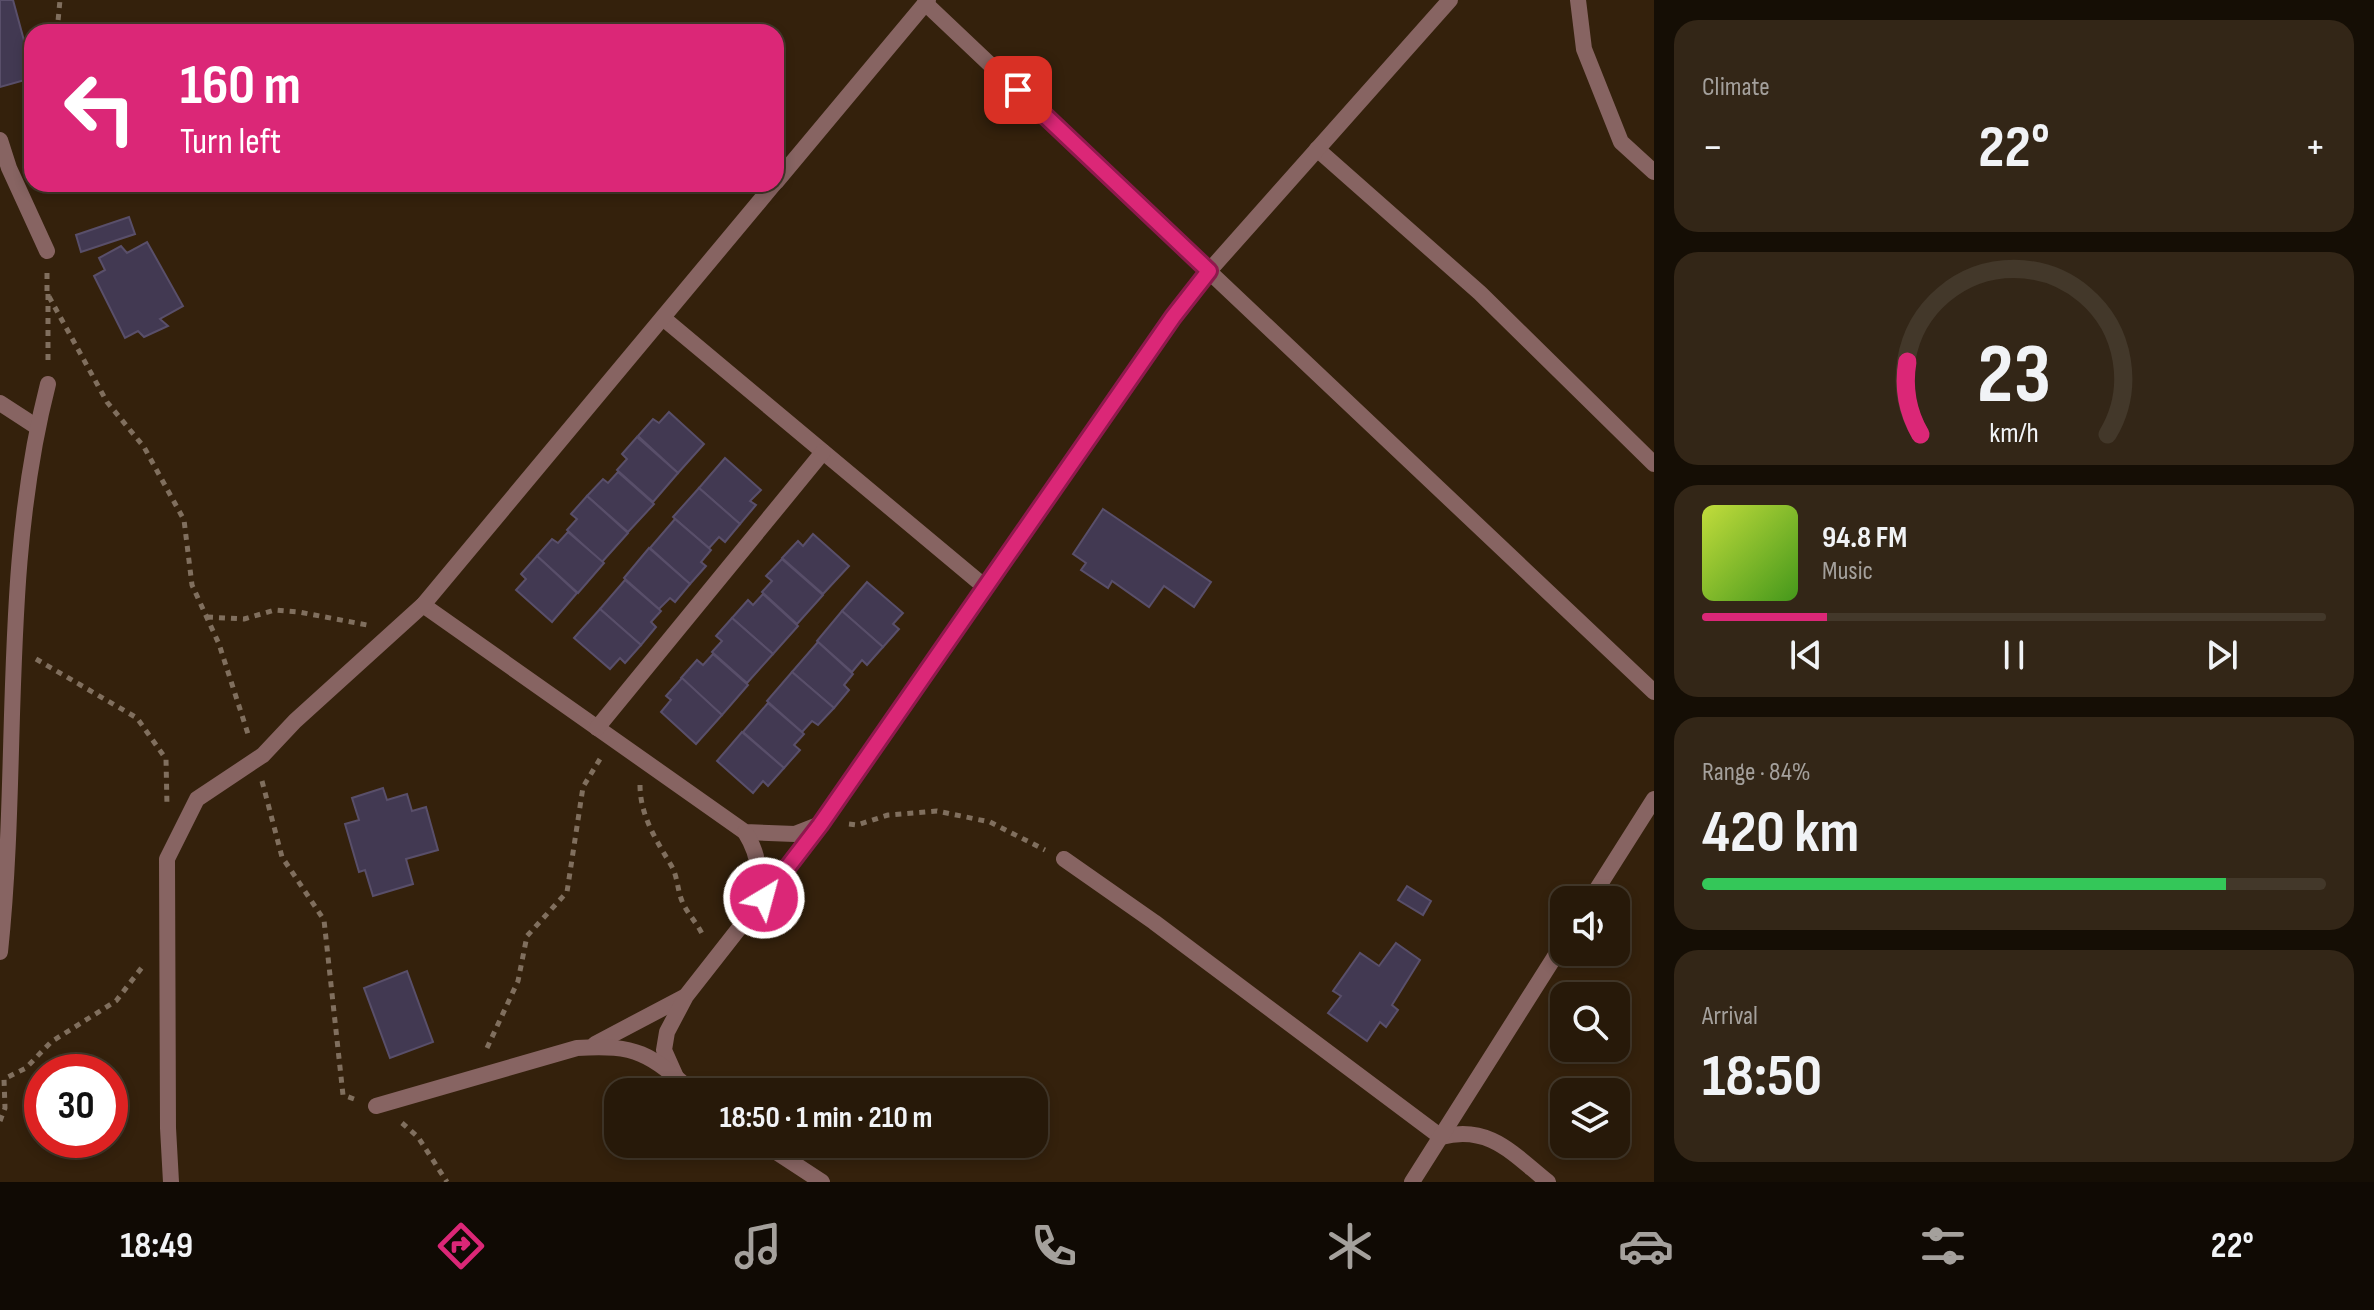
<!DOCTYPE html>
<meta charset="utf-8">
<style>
:root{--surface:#271909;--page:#332617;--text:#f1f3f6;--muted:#a4a09c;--line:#43382a;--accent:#db2777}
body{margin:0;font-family:"Sofia Sans Condensed",sans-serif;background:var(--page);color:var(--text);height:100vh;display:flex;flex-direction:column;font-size:30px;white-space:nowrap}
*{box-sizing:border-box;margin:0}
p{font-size:26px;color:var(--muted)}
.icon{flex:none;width:44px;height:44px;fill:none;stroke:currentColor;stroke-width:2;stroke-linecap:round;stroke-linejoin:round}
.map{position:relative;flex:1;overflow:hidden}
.details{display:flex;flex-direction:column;gap:20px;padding:20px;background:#150e05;width:720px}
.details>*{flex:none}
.hud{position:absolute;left:24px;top:24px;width:760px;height:168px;border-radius:24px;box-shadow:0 4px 12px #0003,0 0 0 2px var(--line);background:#db2777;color:#fff;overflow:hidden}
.buttons{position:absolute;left:1550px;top:886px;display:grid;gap:16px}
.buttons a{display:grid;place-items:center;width:80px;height:80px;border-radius:16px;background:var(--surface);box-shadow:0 4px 12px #0003,0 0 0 2px var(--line);font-size:40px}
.speed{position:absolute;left:24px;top:1054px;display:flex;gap:16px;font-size:40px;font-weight:700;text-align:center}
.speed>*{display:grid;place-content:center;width:104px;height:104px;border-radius:50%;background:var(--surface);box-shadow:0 4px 12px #0003,0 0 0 2px var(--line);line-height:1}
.speed .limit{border:12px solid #d22;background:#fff;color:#111}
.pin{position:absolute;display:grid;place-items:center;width:68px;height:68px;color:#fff;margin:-34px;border-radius:16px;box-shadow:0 4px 12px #0006}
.me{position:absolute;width:88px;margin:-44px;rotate:37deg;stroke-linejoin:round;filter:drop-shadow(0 0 6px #0008)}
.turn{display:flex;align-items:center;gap:28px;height:168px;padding:0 24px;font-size:36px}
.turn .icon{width:104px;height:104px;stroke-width:2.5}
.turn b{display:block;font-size:56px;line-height:68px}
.big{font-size:60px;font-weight:700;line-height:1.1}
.details .widget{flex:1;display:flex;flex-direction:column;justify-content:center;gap:12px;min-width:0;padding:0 28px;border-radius:24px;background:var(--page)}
.details .dial{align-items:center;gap:0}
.dial svg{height:208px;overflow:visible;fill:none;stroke:var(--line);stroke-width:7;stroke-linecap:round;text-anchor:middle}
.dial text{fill:var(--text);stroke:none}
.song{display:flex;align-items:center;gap:24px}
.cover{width:96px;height:96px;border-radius:12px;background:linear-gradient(135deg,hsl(70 70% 55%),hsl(100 70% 35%))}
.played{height:8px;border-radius:4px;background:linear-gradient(90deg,var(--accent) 20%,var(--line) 20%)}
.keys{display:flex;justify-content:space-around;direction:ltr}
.heat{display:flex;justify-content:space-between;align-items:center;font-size:44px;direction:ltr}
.charge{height:12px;border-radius:6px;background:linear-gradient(90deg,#34c759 84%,var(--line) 0)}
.trip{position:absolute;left:604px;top:1078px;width:444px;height:80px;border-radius:24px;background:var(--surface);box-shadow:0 4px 12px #0003,0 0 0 2px var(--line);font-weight:700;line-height:80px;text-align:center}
.menu{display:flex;height:128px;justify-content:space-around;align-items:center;background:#100a04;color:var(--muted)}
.menu .icon{width:56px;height:56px}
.menu .selected{color:var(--accent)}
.menu b{font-size:36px;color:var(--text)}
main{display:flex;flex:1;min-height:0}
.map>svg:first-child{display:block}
.building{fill:#423952;stroke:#594f6a;stroke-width:2}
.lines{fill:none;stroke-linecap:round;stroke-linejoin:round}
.path{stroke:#806f5e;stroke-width:5;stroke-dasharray:6 6;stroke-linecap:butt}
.street{stroke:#876462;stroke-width:16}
.route-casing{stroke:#8e194d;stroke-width:20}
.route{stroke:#db2777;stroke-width:14}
</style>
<main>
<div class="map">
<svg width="1654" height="1182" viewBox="0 0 1654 1182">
<rect width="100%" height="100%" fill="#34210c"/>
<g class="building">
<path d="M0 0H13L32 70V78L0 87Z"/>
<path d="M129 217 135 234 81 252 76 235Z"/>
<path d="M147 242 183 306 160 319 168 326 144 337 138 331 125 338 94 276 105 270 99 258 121 246 127 253Z"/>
<path d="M669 412 704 444 678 473 638 436 653 419 659 423Z"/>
<path d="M637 437 678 473 653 502 617 470 627 459 622 454Z"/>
<path d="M725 458 761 490 750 501 756 505 740 524 699 488Z"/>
<path d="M618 472 654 504 628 532 587 496 603 479 608 483Z"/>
<path d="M699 488 740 524 725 542 719 537 709 548 673 517Z"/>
<path d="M587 496 628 533 602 562 567 530 577 519 571 514Z"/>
<path d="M1103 509 1211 582 1194 607 1164 586 1149 607 1112 581 1108 588 1081 570 1086 563 1073 554Z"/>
<path d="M675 519 711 550 701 562 706 566 690 584 650 548Z"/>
<path d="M568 532 604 563 578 593 537 556 552 539 558 543Z"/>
<path d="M813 534 849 566 823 594 782 558 798 541 803 546Z"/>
<path d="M649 548 690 584 675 602 670 598 659 609 624 578Z"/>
<path d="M537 556 577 593 552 622 516 590 526 579 521 574Z"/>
<path d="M782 559 823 595 797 624 762 592 772 581 766 576Z"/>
<path d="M625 580 661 611 651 622 656 627 641 645 600 609Z"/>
<path d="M867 582 903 613 893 624 899 629 883 647 842 611Z"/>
<path d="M763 594 798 626 773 654 732 618 748 600 753 605Z"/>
<path d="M600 609 641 645 625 663 620 658 610 669 574 638Z"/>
<path d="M842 611 883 647 867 665 862 660 852 672 817 641Z"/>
<path d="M732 618 773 654 747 683 712 652 722 641 716 636Z"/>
<path d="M818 642 853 674 844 685 849 690 834 708 792 672Z"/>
<path d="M713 654 748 685 722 715 681 678 697 660 703 665Z"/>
<path d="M792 672 834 708 818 725 812 721 802 732 767 701Z"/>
<path d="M682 678 722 715 696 744 661 712 671 700 666 696Z"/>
<path d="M768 703 804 734 794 745 800 750 784 768 743 732Z"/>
<path d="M742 732 784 768 768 786 763 781 753 793 717 761Z"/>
<path d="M383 788 387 800 407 794 412 811 426 807 438 850 406 859 413 884 373 896 365 870 359 872 345 824 359 820 352 798Z"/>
<path d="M1407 886 1431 901 1423 915 1398 900Z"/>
<path d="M1396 943 1420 960 1392 1005 1398 1010 1386 1027 1380 1022 1367 1041 1328 1013 1341 996 1333 991 1360 953 1379 966Z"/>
<path d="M407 971 433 1042 390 1058 364 988Z"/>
</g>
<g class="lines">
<g class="path">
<path d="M57 32 60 0"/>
<path d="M47 273V293L107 402 144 447 184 520 192 585 219 644 249 737"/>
<path d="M48 294V364"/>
<path d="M207 617 244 619 275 610 299 612 367 625"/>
<path d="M36 659 137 718 166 759 167 806"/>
<path d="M262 781 282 857 324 920 343 1095 354 1099"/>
<path d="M640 785C640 815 656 840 671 865 678 877 677 889 682 901 686 912 699 925 704 938"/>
<path d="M849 824 857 825 888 815 937 811 990 822 1045 850"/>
<path d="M487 1048 518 981 527 936 567 892 583 787 600 759"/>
<path d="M0 1121 5 1108 4 1079 26 1068 51 1042 116 1001 143 966"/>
<path d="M402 1123 418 1137 447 1182"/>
</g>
<g class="street">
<path d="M1578 0 1584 49 1621 142 1654 172"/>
<path d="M925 3 1654 692"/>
<path d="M0 140 9 168 47 251"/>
<path d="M1317 149 1480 293 1654 464"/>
<path d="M776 182 928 0"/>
<path d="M663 318 985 587"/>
<path d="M0 403 37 427"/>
<path d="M423 605 745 832 795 834 818 825"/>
<path d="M597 728 823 452"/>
<path d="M745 832C763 861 760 879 749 910"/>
<path d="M1064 859 1154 922 1441 1137C1489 1124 1513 1154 1548 1182"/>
<path d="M1590 900 1654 799"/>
<path d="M0 952C20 763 0 570 48 384"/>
<path d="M595 1044 684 997"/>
<path d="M676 1077 664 1050 667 1032 686 996 820 825 1173 317 1209 271 1450 0"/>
<path d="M376 1106 577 1048C637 1044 650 1054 693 1092"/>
<path d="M764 1144 822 1182"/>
<path d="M171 1182 168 1128 167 859 197 799 263 755 295 721 423 605 774 184"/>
<path d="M1412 1182 1564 942"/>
</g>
</g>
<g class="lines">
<g class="route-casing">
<path id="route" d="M764 898 820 825 1173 317 1209 271 1018 90"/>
</g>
<use href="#route" class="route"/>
</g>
</svg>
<div class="buttons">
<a><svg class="icon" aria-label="sound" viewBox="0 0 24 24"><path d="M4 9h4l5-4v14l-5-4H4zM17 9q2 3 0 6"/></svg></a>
<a><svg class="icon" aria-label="search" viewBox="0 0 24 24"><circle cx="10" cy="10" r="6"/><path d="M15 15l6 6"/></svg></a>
<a><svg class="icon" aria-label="layers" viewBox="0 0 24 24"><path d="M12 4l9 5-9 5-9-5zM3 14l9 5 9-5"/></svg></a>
</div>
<div class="speed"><div class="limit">30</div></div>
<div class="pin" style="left:1018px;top:90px;background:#d93025"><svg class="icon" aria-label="arrive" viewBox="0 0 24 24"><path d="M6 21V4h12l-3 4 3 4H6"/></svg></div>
<svg class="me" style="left:764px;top:898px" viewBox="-20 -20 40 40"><circle r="17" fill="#db2777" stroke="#fff" stroke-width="3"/><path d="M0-11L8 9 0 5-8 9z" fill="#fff"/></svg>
<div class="trip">18:50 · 1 min · 210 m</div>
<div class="hud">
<div class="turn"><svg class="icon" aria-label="left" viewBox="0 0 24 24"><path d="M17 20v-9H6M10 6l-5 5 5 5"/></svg><div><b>160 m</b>Turn left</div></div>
</div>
</div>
<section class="details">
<div class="widget"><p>Climate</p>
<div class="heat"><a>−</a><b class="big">22°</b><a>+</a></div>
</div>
<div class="widget dial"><svg viewBox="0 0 100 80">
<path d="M14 69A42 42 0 1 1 86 69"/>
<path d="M14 69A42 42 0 0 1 9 41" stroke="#db2777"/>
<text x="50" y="56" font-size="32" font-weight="700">23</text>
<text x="50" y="72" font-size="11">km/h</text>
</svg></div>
<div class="widget">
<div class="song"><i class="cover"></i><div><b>94.8 FM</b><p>Music</p></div></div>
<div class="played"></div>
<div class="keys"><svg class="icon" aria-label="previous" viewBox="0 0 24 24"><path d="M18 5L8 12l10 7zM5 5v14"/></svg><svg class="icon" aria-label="pause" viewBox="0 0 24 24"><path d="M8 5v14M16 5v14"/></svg><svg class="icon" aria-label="next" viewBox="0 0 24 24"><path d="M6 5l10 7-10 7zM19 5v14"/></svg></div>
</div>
<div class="widget"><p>Range · 84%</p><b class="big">420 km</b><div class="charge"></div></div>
<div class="widget"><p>Arrival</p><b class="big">18:50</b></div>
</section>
</main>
<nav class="menu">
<b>18:49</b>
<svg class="icon selected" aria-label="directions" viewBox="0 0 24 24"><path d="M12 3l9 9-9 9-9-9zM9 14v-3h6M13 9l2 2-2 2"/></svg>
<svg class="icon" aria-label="music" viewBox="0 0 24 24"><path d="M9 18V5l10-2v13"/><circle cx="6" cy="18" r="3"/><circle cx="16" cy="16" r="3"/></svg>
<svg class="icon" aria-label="phone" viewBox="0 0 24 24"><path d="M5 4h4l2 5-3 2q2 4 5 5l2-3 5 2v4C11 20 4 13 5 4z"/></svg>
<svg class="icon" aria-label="climate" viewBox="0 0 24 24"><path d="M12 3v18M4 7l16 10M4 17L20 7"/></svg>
<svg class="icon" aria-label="car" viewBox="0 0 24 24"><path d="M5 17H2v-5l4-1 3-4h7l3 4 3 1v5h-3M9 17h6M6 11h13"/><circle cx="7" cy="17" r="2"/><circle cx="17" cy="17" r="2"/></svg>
<svg class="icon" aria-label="filters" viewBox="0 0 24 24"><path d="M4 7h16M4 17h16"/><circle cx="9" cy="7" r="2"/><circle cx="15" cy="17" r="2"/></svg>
<b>22°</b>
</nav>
